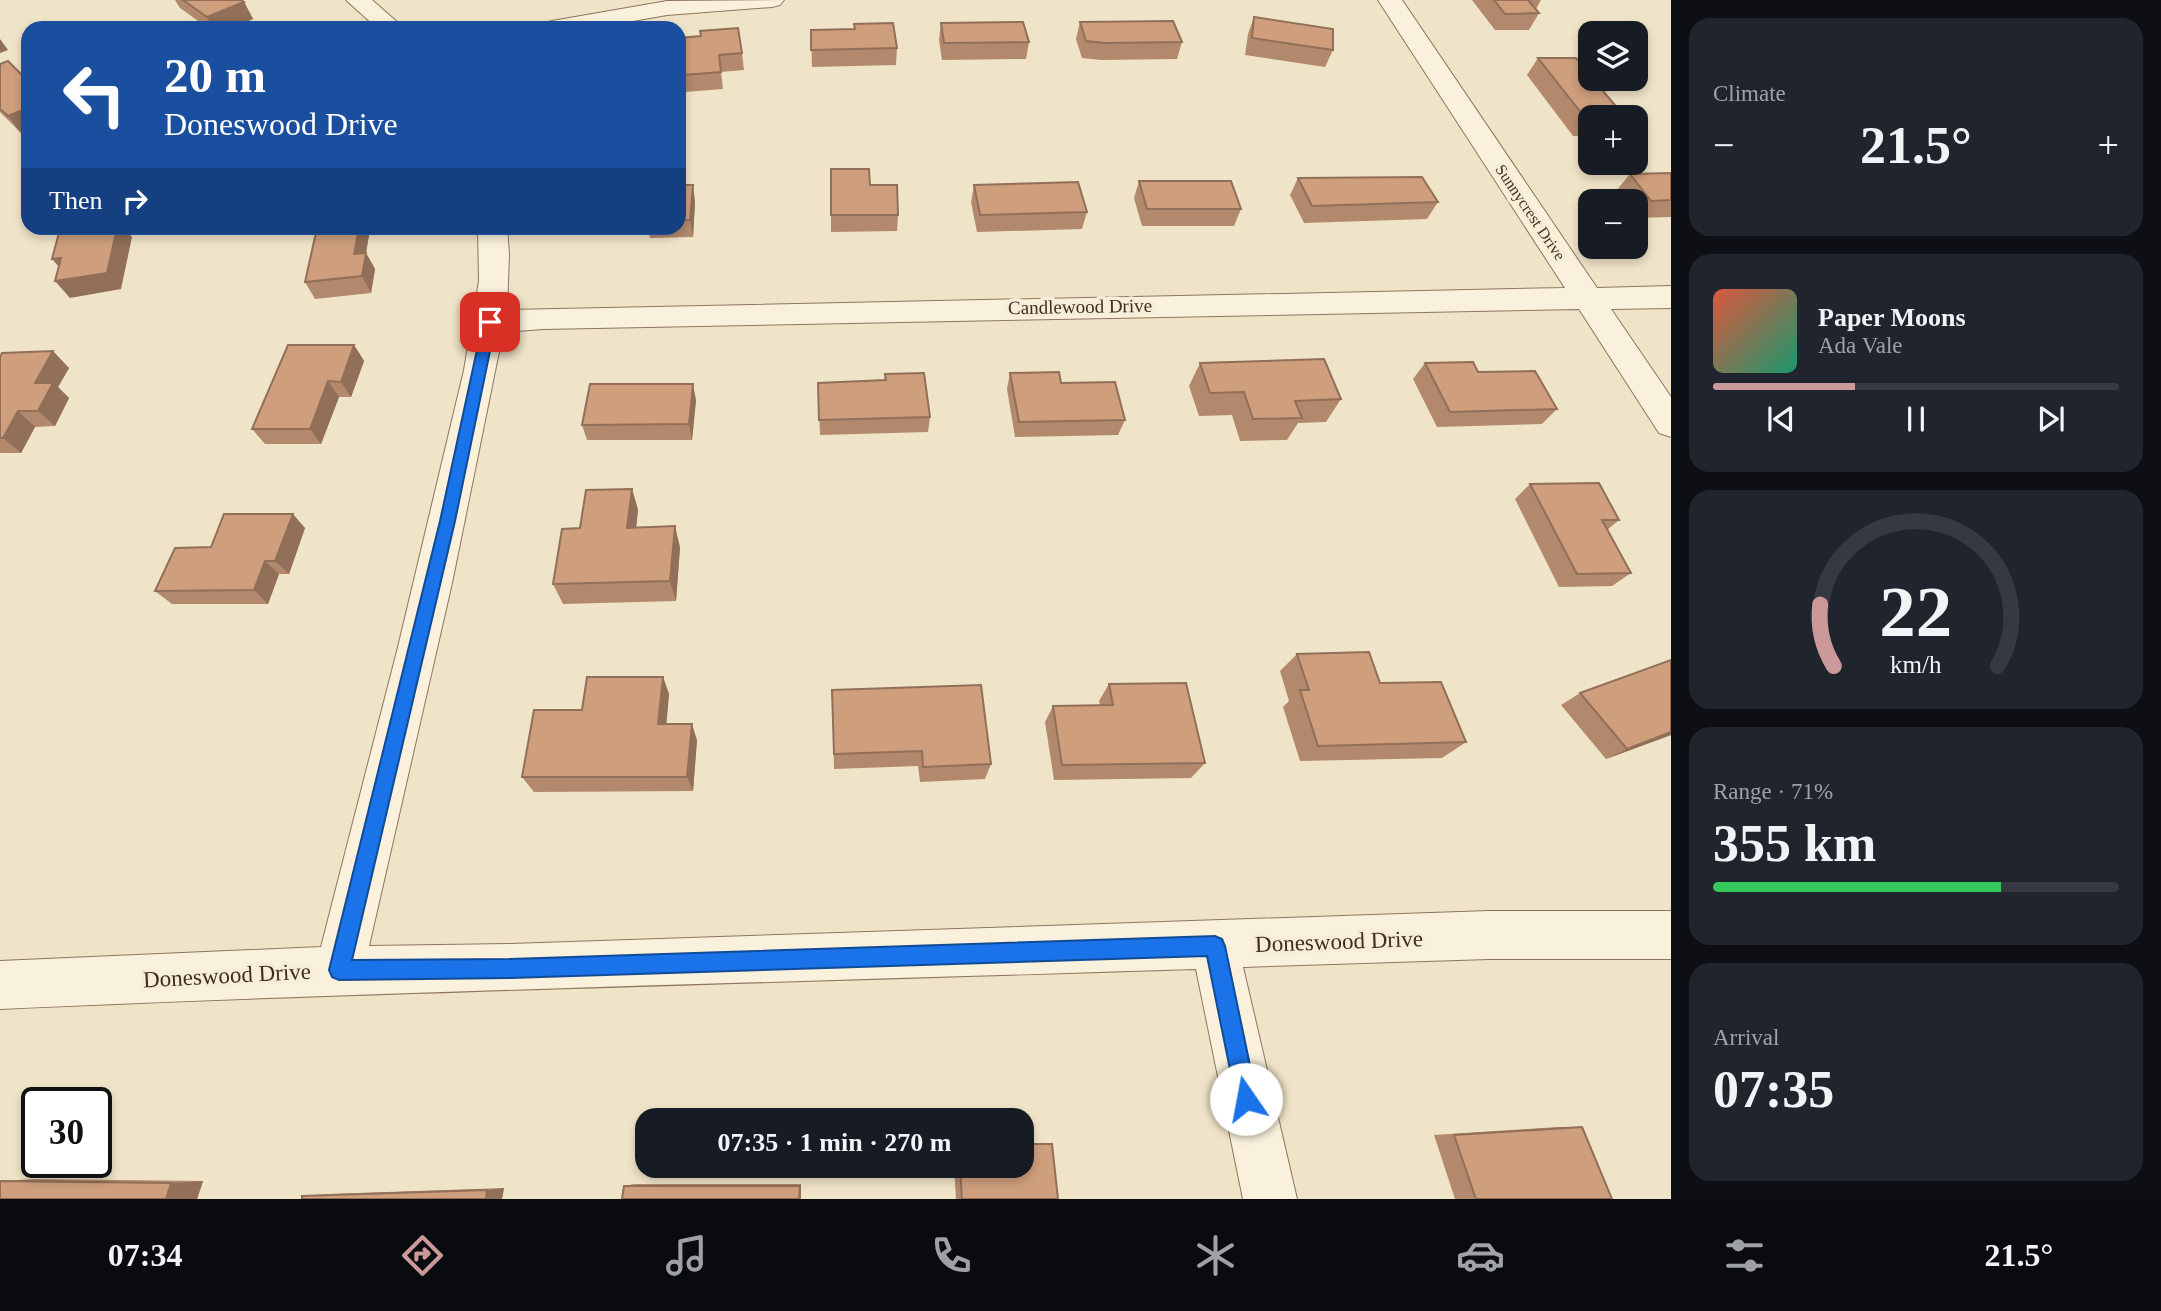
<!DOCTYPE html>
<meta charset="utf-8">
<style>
:root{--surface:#171b24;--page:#20242c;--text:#f1f3f6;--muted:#9ea1a6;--line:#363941;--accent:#cc999b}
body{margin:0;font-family:Georgia,serif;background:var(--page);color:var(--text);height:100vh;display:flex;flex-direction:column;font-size:26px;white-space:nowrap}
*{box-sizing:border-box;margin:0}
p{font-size:23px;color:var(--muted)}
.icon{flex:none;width:38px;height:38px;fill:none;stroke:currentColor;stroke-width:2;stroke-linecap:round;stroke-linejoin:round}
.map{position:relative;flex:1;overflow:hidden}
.details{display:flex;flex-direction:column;gap:18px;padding:18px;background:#0d0f14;width:490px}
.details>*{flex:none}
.banner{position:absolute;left:21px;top:21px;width:665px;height:214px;border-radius:21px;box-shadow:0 4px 10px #0003;background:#1a4fa0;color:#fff;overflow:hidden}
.buttons{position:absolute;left:1578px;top:21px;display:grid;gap:14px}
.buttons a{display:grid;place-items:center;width:70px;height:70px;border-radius:14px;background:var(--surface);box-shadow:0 4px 10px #0003;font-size:35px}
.speed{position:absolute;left:21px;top:1087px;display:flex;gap:14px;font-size:35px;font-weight:700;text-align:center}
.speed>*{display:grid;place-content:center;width:91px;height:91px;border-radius:50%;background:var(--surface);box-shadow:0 4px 10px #0003;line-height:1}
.speed .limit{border:4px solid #111;border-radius:10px;background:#fff;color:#111}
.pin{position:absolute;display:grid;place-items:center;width:60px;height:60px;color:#fff;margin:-30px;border-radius:14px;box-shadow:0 4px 10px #0006}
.me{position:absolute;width:77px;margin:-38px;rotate:348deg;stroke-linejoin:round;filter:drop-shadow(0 0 5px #0008)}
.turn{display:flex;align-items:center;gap:24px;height:147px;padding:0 28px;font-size:32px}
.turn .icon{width:91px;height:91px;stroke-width:2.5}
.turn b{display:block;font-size:49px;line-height:60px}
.then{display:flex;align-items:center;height:66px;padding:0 28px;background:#0003;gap:14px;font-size:26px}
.big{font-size:52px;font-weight:600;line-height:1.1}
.details .tile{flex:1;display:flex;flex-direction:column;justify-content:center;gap:10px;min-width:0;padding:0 24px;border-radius:21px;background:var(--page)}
.details .dial{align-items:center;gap:0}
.dial svg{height:182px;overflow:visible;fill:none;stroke:var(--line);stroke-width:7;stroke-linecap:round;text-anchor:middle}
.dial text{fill:var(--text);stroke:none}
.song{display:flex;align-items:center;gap:21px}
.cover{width:84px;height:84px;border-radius:10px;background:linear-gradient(135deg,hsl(10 70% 55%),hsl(160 70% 35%))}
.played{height:7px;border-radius:4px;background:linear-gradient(90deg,var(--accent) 35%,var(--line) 35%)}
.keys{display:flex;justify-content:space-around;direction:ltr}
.heat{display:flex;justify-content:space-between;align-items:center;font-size:38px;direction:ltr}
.charge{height:10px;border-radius:5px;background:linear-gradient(90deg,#34c759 71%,var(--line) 0)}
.trip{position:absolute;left:635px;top:1108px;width:399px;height:70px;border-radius:21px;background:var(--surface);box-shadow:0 4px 10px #0003;font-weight:600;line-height:70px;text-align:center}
.dock{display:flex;height:112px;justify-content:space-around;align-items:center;background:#090b0e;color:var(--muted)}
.dock .icon{width:49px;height:49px}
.dock .on{color:var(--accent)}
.dock b{font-size:32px;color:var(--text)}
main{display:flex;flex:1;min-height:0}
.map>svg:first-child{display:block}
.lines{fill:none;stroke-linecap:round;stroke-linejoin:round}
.minor-casing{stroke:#8d765c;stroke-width:2}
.minor{fill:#faf1dc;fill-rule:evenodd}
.wall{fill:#b2896c}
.shaded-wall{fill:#916f58}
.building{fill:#cf9f7d;stroke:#916f58;stroke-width:2}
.route{fill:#1a73e8;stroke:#114b97;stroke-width:2}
.labels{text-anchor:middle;stroke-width:7;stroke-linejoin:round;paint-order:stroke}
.far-street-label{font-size:16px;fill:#3d2e20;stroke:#f7eed8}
.street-label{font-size:19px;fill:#3d2e20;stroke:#f7eed8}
.near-street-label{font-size:23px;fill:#3d2e20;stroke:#f7eed8}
</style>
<main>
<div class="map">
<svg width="1671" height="1199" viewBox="0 0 1671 1199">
<rect width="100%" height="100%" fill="#f0e4c8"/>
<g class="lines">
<g class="minor-casing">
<g id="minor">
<path d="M346 0H372L404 28H377Z"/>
<path d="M784 0 780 5 772 7 667 15 593 28H540L544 23 552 21 667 1Z"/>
<path d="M1378 0H1402L1597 288 1671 286V308L1611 309 1671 397V437L1659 433 1579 309 543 329 503 332 452 583 369 946 510 944 1489 911H1671V959H1489L1243 967 1297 1199H1243L1196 969C797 982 398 991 0 1009V961L321 947 398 647 464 370 479 281 478 228H507L509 254 507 310 1565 288Z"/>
</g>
</g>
<use href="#minor" class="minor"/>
</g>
<g class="wall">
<path d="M175 0H241L244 2 253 19 232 28H208L180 8Z"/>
<path d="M1472 0H1541L1536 9 1539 13 1529 30H1495Z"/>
<path d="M1254 17 1333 50 1325 67 1245 55 1248 34Z"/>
<path d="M1080 22 1182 42 1177 59 1101 60 1082 58 1076 39Z"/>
<path d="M941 23 1029 42 1026 59 942 60 939 40Z"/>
<path d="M854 24 897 48 896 65 812 67 811 30 854 29Z"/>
<path d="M701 36 742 53 744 70 721 72 723 89 685 92 683 75Z"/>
<path d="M1538 58 1591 117V136H1573L1527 75Z"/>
<path d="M0 64 28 81V131L21 133 0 112Z"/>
<path d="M831 169 870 185 898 215 897 231 831 232Z"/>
<path d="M1671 173V217L1637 218 1636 201H1624L1616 191 1630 174Z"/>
<path d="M1298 178 1438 202 1427 219 1304 223 1290 195Z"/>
<path d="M1139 181 1241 209 1234 226H1142L1134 198Z"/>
<path d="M679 185 695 202 693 237 650 238 648 230 605 231 604 228H679Z"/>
<path d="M974 185 1087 212 1082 229 977 232 971 202Z"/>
<path d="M369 235 366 253 375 269 371 293 315 299 305 282Z"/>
<path d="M354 345 364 361 351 397H339L321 444H265L252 429Z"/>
<path d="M0 357 69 368 58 387 69 398 55 426 35 427 21 453H0Z"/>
<path d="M1200 363 1341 399 1326 422 1298 423 1287 440 1240 441 1232 415 1199 416 1189 386Z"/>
<path d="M1425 363 1478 372 1557 409 1542 424 1437 427 1413 379Z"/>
<path d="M1010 373 1061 383 1125 420 1118 435 1015 437 1007 389Z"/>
<path d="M885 374 930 417 928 432 820 435 818 383 884 381Z"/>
<path d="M696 400 692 440H587L582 425Z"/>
<path d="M1530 484 1619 520 1607 530 1631 573 1612 586 1559 587 1515 499Z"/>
<path d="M632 489 638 510 636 527 680 547 676 601 563 604 553 584 580 528Z"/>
<path d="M305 528 289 574H279L268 604H172L155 591 211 547Z"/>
<path d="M1297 654 1380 683 1466 742 1442 758 1300 761 1283 707 1289 701 1280 671Z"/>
<path d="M663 677 669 694 666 724 697 740 693 791 534 792 522 777 582 710Z"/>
<path d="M1109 684 1205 763 1191 778 1054 780 1045 722 1053 706 1100 705 1099 701Z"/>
<path d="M832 690 991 764 985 779 920 782 918 766 834 769Z"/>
<path d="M1580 693 1671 735 1606 759 1561 705Z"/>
<path d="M1558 1127H1582L1612 1199H1455L1434 1135Z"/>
<path d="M954 1166H1022L1058 1199H956Z"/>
<path d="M35 1179 203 1181 197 1199 0 1181Z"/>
<path d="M634 1184H801V1199L624 1186Z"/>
<path d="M504 1188 502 1199H302V1196L328 1194Z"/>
</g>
<g class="shaded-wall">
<path d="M244 2 253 19 232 28H213L207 17Z"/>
<path d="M0 39 8 50 0 53Z"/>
<path d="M28 108V131L21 133 8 116Z"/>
<path d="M693 185 695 202 693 237 690 220Z"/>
<path d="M117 228H125L132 237 121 289 70 298 55 281Z"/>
<path d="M359 228H366L369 235 366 253 375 269 371 293 362 276 354 254Z"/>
<path d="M61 258 67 276 52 259Z"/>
<path d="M354 345 364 361 351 397 341 382Z"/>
<path d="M53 351 69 368 58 387 69 398 55 426 38 411 35 383Z"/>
<path d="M328 381 339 397 321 444 310 429Z"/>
<path d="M693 384 696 400 692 440 689 424Z"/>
<path d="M18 411 35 427 21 453 3 438Z"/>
<path d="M632 489 638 510 634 548 627 528Z"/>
<path d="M293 514 305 528 289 574 275 561Z"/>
<path d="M675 526 680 547 676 601 670 581Z"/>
<path d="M265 561 279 574 268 604 254 590Z"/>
<path d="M663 677 669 694 665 740 658 724Z"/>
<path d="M692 724 697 740 693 791 687 777Z"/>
<path d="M1671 732V735L1606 759 1627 749Z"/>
<path d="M203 1181 197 1199H166L171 1183Z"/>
<path d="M801 1184V1199H799L800 1186Z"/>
<path d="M504 1188 502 1199H486L487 1190Z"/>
</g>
<g class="building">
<path d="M183 0H241L244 2 207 17Z"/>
<path d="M1494 0H1528L1539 13 1505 14Z"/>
<path d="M1254 17 1333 29V50L1252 38Z"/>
<path d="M1173 21 1182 42 1105 43 1086 41 1080 22Z"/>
<path d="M1023 22 1029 42 944 43 941 23Z"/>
<path d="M893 23 897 48 811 50V30L855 29 854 24Z"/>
<path d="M738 28 742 53 719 55 721 72 683 75 679 38 701 36 700 31Z"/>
<path d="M1538 58H1576L1591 76V79H1593L1625 117H1591V119H1586Z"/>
<path d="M8 61 28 81V108L8 116 0 109V64Z"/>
<path d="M831 169H869L870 185H897L898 215H831Z"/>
<path d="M1671 173V200L1651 201 1630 174Z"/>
<path d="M1422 177 1438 202 1312 206 1298 178Z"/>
<path d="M1139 181H1231L1241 209H1147Z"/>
<path d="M1078 182 1087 212 980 215 974 185Z"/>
<path d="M679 185H693L690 220H679Z"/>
<path d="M69 228H117L107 273 55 281 61 258 52 259 60 229Z"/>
<path d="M317 228H359L354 254 366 253 362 276 305 282Z"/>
<path d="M288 345H354L341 382 328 381 310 429H252Z"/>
<path d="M53 351 35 383H53L38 411H18L3 438H0V357L2 353Z"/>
<path d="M1324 359 1341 399 1295 401 1302 418 1253 419 1244 392 1210 393 1200 363Z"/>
<path d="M1473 362 1478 372 1535 371 1557 409 1450 412 1425 363Z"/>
<path d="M1059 372 1061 383 1115 382 1125 420 1019 422 1010 373Z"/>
<path d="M924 373 930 417 819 420 818 383 886 380 885 374Z"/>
<path d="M590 384H693L689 424 582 425Z"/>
<path d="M1599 483 1619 520H1602L1631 573 1577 574 1530 484Z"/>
<path d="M632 489 627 528 675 526 670 581 553 584 562 529 580 528 586 490Z"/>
<path d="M224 514H293L275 561H265L254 590 155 591 175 548 211 547Z"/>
<path d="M1369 652 1380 683 1441 682 1466 742 1318 746 1300 690H1309L1297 654Z"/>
<path d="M1671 660V732L1627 749 1580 693Z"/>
<path d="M587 677H663L658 724H692L687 777H522L534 710H582Z"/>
<path d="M1186 683 1205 763 1062 765 1053 706 1113 705 1109 684Z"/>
<path d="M981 685 991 764 923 767 922 751 834 754 832 690Z"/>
<path d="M1582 1127 1612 1199H1476L1454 1135Z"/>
<path d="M1022 1144H1052L1058 1199H962L960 1166H1022Z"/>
<path d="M0 1181 171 1183 166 1199H0Z"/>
<path d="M624 1186H800L799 1199H622Z"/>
<path d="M487 1190 486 1199H302V1196Z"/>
</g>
<path class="route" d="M490 317 496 322 455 521 352 960 510 959 1215 936 1222 939 1225 946 1257 1099 1254 1106 1246 1110 1239 1106 1236 1099 1207 956 510 978 339 980 332 977 329 970 440 521 483 322Z"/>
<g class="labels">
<g class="far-street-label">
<text transform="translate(1531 212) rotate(56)" y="6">Sunnycrest Drive</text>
</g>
<g class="street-label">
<text transform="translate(1080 306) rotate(-1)" y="7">Candlewood Drive</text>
</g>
<g class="near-street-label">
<text transform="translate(1339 941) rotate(-2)" y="8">Doneswood Drive</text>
<text transform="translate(227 975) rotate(-3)" y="8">Doneswood Drive</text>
</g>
</g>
</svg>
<div class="buttons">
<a><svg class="icon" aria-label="layers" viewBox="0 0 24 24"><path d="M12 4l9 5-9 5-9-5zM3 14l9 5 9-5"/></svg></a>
<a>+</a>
<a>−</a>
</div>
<div class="speed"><div class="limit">30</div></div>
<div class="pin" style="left:490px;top:322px;background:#d93025"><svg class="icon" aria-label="arrive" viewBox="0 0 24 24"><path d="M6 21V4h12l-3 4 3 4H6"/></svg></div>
<svg class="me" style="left:1246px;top:1099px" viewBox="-20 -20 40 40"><circle r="19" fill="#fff"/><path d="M0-13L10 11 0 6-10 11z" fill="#1a73e8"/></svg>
<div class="trip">07:35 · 1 min · 270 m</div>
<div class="banner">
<div class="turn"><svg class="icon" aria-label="left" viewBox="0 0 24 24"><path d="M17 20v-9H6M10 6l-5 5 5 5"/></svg><div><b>20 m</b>Doneswood Drive</div></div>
<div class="then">Then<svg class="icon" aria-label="right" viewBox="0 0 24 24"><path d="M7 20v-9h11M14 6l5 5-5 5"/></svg></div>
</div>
</div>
<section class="details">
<div class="tile"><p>Climate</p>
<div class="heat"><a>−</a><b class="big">21.5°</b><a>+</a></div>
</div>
<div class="tile">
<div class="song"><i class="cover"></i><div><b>Paper Moons</b><p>Ada Vale</p></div></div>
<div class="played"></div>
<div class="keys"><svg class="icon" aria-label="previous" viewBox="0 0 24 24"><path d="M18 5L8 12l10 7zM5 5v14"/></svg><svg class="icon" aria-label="pause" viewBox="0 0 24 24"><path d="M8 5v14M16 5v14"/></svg><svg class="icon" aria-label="next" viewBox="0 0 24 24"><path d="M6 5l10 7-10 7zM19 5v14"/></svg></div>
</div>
<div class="tile dial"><svg viewBox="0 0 100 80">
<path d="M14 69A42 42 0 1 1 86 69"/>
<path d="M14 69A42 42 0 0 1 8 42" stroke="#cc999b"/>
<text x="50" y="56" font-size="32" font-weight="700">22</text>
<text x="50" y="72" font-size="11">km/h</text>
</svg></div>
<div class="tile"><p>Range · 71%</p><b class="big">355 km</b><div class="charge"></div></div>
<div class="tile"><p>Arrival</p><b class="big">07:35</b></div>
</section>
</main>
<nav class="dock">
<b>07:34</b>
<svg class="icon on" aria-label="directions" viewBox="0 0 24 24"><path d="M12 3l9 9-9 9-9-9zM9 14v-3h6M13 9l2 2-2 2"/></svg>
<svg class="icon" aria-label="music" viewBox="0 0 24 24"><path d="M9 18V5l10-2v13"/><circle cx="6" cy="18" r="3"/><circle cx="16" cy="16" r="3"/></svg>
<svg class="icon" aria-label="phone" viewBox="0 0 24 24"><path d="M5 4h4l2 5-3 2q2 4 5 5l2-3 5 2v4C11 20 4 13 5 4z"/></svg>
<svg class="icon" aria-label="climate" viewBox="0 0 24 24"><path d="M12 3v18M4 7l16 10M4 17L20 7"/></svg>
<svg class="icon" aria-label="car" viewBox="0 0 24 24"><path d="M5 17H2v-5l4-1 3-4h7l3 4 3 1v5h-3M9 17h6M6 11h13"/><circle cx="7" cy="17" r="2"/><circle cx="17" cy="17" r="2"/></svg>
<svg class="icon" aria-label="filters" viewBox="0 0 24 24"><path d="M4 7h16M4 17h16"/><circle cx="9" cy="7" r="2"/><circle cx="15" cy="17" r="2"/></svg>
<b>21.5°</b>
</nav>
